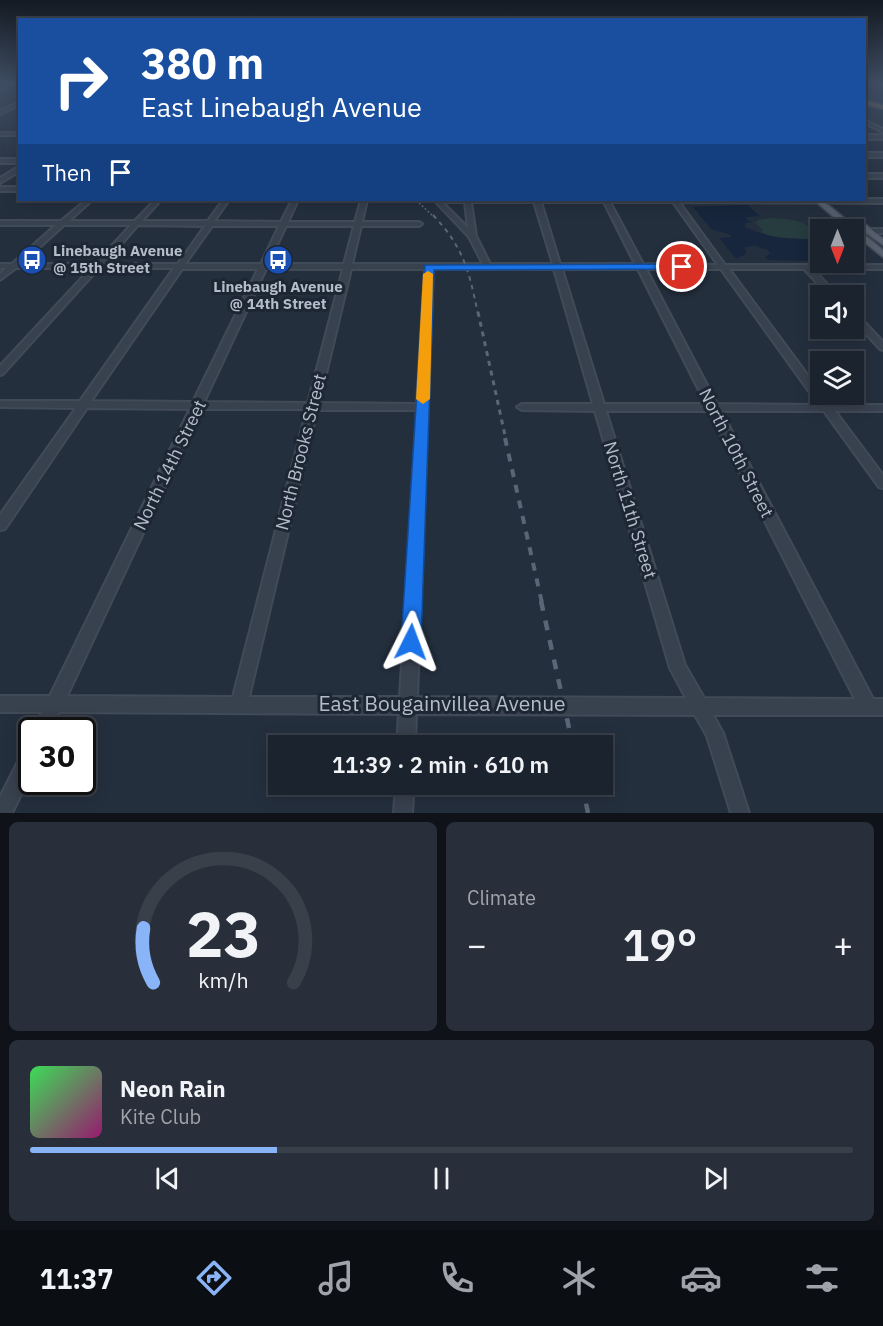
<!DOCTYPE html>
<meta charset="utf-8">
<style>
:root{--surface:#1b232e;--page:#282f3a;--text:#f1f3f6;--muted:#a0a4aa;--line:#39404a;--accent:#8ab4f8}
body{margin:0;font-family:"IBM Plex Sans",sans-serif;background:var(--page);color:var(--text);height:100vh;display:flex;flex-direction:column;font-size:22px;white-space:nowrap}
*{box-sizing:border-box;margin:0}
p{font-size:20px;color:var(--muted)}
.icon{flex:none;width:33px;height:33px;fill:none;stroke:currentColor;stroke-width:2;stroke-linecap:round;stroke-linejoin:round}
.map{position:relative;height:813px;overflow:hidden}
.drawer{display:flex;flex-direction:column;gap:9px;padding:9px;background:#0f1319;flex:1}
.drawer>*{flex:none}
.banner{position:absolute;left:18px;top:18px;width:848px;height:183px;border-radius:0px;box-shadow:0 3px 15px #0003,0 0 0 2px var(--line);background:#1a4fa0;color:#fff;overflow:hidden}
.needle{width:39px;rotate:180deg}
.buttons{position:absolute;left:810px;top:219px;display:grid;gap:12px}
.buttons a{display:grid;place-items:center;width:54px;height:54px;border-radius:0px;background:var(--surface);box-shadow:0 3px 15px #0003,0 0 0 2px var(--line);font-size:30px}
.speed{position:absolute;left:18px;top:717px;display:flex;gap:12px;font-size:30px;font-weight:700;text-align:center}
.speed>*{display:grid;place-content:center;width:78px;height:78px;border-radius:50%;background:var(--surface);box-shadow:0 3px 15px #0003,0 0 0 2px var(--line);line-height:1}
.speed .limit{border:3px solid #111;border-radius:9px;background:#fff;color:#111}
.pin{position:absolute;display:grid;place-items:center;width:51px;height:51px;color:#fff;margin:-26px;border:3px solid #fff;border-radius:50%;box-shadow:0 2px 6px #0007}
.me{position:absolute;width:66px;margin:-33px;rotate:3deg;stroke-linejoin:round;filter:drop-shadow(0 0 4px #0008)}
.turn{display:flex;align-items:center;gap:21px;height:126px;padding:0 24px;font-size:27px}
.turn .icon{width:78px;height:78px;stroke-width:2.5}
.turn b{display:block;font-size:42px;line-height:51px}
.then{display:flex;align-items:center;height:57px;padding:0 24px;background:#0003;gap:12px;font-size:22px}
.big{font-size:45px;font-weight:600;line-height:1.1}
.drawer .widget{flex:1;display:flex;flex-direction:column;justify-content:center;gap:9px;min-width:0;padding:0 21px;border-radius:9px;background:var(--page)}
.drawer .dial{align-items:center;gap:0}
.dial svg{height:156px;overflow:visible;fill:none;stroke:var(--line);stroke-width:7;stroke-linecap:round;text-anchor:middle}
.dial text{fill:var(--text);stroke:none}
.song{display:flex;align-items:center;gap:18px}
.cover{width:72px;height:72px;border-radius:9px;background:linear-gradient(135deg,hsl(130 70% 55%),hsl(320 70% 35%))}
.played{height:6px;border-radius:3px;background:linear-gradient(90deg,var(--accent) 30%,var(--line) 30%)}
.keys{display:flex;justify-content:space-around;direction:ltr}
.heat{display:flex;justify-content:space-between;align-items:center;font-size:33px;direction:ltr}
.drawer .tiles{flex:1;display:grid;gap:9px;grid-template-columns:1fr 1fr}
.widget:last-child{grid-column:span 2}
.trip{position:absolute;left:268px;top:735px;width:345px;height:60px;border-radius:0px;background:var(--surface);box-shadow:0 3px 15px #0003,0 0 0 2px var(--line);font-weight:600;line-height:60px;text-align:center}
.tabs{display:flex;height:96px;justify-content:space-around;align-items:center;background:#0b0e12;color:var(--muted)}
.tabs .icon{width:42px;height:42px}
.tabs .current{color:var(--accent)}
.tabs b{font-size:27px;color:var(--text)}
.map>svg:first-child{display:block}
.green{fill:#263c3f}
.water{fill:#17263c}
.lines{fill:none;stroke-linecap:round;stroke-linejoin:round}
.minor-casing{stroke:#414a57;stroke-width:4}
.major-casing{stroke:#414a57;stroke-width:3}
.highway-casing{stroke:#434c59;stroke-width:3}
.minor{fill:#38414e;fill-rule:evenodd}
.major{fill:#56606e;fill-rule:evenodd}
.highway{fill:#746855;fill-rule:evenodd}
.rail-far4{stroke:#5a6575;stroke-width:1.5;stroke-dasharray:2 2;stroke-linecap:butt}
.rail-far3{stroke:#5a6575;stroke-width:2;stroke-dasharray:4.5 4.5;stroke-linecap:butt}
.rail-far2{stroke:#5a6575;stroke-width:3;stroke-dasharray:5 5;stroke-linecap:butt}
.rail-far1{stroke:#5a6575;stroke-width:4;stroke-dasharray:8 8;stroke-linecap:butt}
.rail{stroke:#5a6575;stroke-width:4.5;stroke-dasharray:10 10;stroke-linecap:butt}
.route{fill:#1a73e8;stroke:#114b97;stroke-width:1.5}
.slow{fill:#f59e0b}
.labels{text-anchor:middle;stroke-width:6;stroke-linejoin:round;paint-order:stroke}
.far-poi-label{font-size:15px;font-weight:bold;fill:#b4bcc9;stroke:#1d2633;text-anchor:start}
.street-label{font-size:18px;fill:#b4bcc9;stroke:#1d2633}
.near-street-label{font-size:21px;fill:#b4bcc9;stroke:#1d2633}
</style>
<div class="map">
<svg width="883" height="813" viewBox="0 0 883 813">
<rect width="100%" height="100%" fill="#242f3e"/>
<path class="green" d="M771 218C786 219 802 219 813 230H811L820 236V239C801 239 775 244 760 231L763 230 755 223 758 220Z"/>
<path class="water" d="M747 205 760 216 747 217V220L752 222 745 223V227C771 239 791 239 820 239V246L809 247 819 258 807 261 768 260 765 257 770 254 768 250 756 246 745 247 746 254 736 259 719 238 730 237 731 235 711 229 693 207Z"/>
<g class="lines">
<g class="minor-casing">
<g id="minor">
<path d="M10 83H15L0 90V87Z"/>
<path d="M20 102V105L0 114V111Z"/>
<path d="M864 120 883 129V132L864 123Z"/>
<rect x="0" y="133" width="20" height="2"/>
<rect x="864" y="135" width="19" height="4"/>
<rect x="864" y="153" width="19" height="4"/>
<rect x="0" y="159" width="20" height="4"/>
<path d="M20 166V171L0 183V178Z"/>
<rect x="864" y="174" width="19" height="4"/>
<rect x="0" y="187" width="20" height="4"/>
<path d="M883 199V203L679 202 725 265H883V269H813L838 296H829L804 269H729L820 392V394H823L830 405H883V411H835L883 475V488L879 487 824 411H721L873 699H883V715H713L723 733 749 813H731L707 736 695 715 416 714 415 746H397L399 714 59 712 51 730H34L42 712H0V696H50L190 409 87 408 5 529 0 530V515L76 408 0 407V401H80L174 268H99L3 374 0 375V366L91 268H16L0 280V274L6 268H0V264H12L56 225H0V221H61L86 200H92L69 221H135L155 200H161L142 221H208L223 200H229L214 221 281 222 292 200H298L288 222H355L361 200H367L362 222H419L422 224 419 226H361L352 264H483L469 237 434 200ZM442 202H465L468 228ZM471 202H534L553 264H490L476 236ZM541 202H604L635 264H560ZM610 202H673L718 265 643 264ZM64 225H131L95 264H21ZM138 225 205 226 178 264H104ZM212 226H279L261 264H185ZM286 226H354L344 264H268ZM182 269H258L193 402 91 401ZM266 269H343L308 403 204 402ZM351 269H425L417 404 319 403ZM433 269H554L593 404H522L517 407 522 410 595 411 670 668 686 698 417 697ZM562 269H638L706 404H604ZM646 269H721L819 405 717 404ZM201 409H307L233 697 67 696ZM317 410H417L400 697H249ZM606 411H709L855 699 704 698 685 665Z"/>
<path d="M815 229 822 230H820V233L813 232V230Z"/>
<path d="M854 229H883V233H854V230H852Z"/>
<path d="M854 313 857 314 883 342V350L880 349 854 321Z"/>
<path d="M32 743V772L12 813H0V797L26 746Z"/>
<path d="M396 784H414L412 813H394Z"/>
</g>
</g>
<g class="major-casing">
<g id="major">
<path d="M814 200H822L883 250V257L854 234V230H849Z"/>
<path d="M855 221H861L883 239V245L855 225Z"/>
</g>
</g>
<g class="highway-casing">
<g id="highway">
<path d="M879 83H883V86Z"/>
<path d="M864 100 883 105V109L864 104Z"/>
</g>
</g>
<use href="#minor" class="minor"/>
<use href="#major" class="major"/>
<use href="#highway" class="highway"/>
<path class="rail-far4" d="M416 200 434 217"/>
<path class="rail-far3" d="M433 215C464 248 469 271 478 314"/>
<path class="rail-far2" d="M478 312 506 440"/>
<path class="rail-far1" d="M505 438 542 603"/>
<g class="rail">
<path d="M541 601 573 746"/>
<path d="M582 784 588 813"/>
</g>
</g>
<linearGradient id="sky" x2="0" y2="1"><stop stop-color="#141a22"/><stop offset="0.42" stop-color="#3f4d63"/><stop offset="1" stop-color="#3f4d63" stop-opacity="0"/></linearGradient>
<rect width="883" height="197" fill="url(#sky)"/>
<path class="route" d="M682 264 687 267 685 269 434 270 421 642 418 648 411 651 404 648 401 642 425 265Z"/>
<path class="slow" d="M428 271 433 274 430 399 423 404 416 399 423 274Z"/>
<defs>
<g id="bus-disc" transform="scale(1.5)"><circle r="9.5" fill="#1a4fb4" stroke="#1d2633"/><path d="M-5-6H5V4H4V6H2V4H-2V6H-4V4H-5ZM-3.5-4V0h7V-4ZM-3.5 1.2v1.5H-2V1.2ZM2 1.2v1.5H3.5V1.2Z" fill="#fff"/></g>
</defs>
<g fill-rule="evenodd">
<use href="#bus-disc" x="32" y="260"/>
<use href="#bus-disc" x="278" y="260"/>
</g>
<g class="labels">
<g class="far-poi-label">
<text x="53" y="256">Linebaugh Avenue<tspan x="53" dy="17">@ 15th Street</tspan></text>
<text x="278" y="292" text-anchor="middle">Linebaugh Avenue<tspan x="278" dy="17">@ 14th Street</tspan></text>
</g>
<g class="street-label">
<text transform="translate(301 452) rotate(-76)" y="6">North Brooks Street</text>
<text transform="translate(736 453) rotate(63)" y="6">North 10th Street</text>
<text transform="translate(170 465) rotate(-64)" y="6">North 14th Street</text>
<text transform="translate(630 510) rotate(73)" y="6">North 11th Street</text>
</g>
<g class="near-street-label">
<text x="442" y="711">East Bougainvillea Avenue</text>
</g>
</g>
</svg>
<div class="buttons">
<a><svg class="needle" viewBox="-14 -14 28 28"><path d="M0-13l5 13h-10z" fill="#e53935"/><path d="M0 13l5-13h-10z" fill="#a0a4aa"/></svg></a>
<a><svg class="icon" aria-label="sound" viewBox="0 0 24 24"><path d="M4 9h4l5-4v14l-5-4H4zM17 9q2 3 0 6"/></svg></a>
<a><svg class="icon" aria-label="layers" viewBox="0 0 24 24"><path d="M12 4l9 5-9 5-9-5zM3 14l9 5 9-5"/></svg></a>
</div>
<div class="speed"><div class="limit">30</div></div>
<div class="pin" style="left:682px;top:267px;background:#d93025"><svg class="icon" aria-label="arrive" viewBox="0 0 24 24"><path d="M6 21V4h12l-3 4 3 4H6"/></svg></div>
<svg class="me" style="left:411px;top:642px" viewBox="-20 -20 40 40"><path d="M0-17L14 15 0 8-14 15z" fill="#1a73e8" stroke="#fff" stroke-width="4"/></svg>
<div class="trip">11:39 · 2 min · 610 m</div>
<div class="banner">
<div class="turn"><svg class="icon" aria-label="right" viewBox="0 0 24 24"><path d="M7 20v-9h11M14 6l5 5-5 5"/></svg><div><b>380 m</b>East Linebaugh Avenue</div></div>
<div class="then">Then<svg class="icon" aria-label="arrive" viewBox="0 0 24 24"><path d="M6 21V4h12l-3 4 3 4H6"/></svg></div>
</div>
</div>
<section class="drawer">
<div class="tiles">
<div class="widget dial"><svg viewBox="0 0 100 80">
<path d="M14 69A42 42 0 1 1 86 69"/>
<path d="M14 69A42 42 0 0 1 9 41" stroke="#8ab4f8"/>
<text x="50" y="56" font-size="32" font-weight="700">23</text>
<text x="50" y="72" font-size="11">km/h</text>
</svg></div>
<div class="widget"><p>Climate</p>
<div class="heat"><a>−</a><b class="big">19°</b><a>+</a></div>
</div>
<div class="widget">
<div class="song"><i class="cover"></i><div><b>Neon Rain</b><p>Kite Club</p></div></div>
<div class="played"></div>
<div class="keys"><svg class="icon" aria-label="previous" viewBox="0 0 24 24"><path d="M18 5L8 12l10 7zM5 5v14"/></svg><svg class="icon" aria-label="pause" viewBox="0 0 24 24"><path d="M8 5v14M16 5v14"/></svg><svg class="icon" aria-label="next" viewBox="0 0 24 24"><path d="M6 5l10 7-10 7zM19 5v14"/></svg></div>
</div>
</div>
</section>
<nav class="tabs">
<b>11:37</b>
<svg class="icon current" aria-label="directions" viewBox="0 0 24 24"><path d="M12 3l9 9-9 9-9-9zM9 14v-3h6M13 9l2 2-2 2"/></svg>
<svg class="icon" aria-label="music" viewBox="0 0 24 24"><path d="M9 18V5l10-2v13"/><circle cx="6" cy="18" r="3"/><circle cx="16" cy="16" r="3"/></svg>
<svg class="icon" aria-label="phone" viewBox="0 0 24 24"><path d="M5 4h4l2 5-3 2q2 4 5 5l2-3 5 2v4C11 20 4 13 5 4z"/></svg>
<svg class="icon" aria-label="climate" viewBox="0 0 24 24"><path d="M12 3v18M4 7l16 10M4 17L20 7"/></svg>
<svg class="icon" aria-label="car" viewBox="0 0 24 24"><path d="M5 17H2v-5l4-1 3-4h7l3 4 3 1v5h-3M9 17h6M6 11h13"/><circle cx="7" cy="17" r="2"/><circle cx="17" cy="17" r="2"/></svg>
<svg class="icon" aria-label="filters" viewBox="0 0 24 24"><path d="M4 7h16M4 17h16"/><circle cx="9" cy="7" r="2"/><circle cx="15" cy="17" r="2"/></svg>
</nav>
